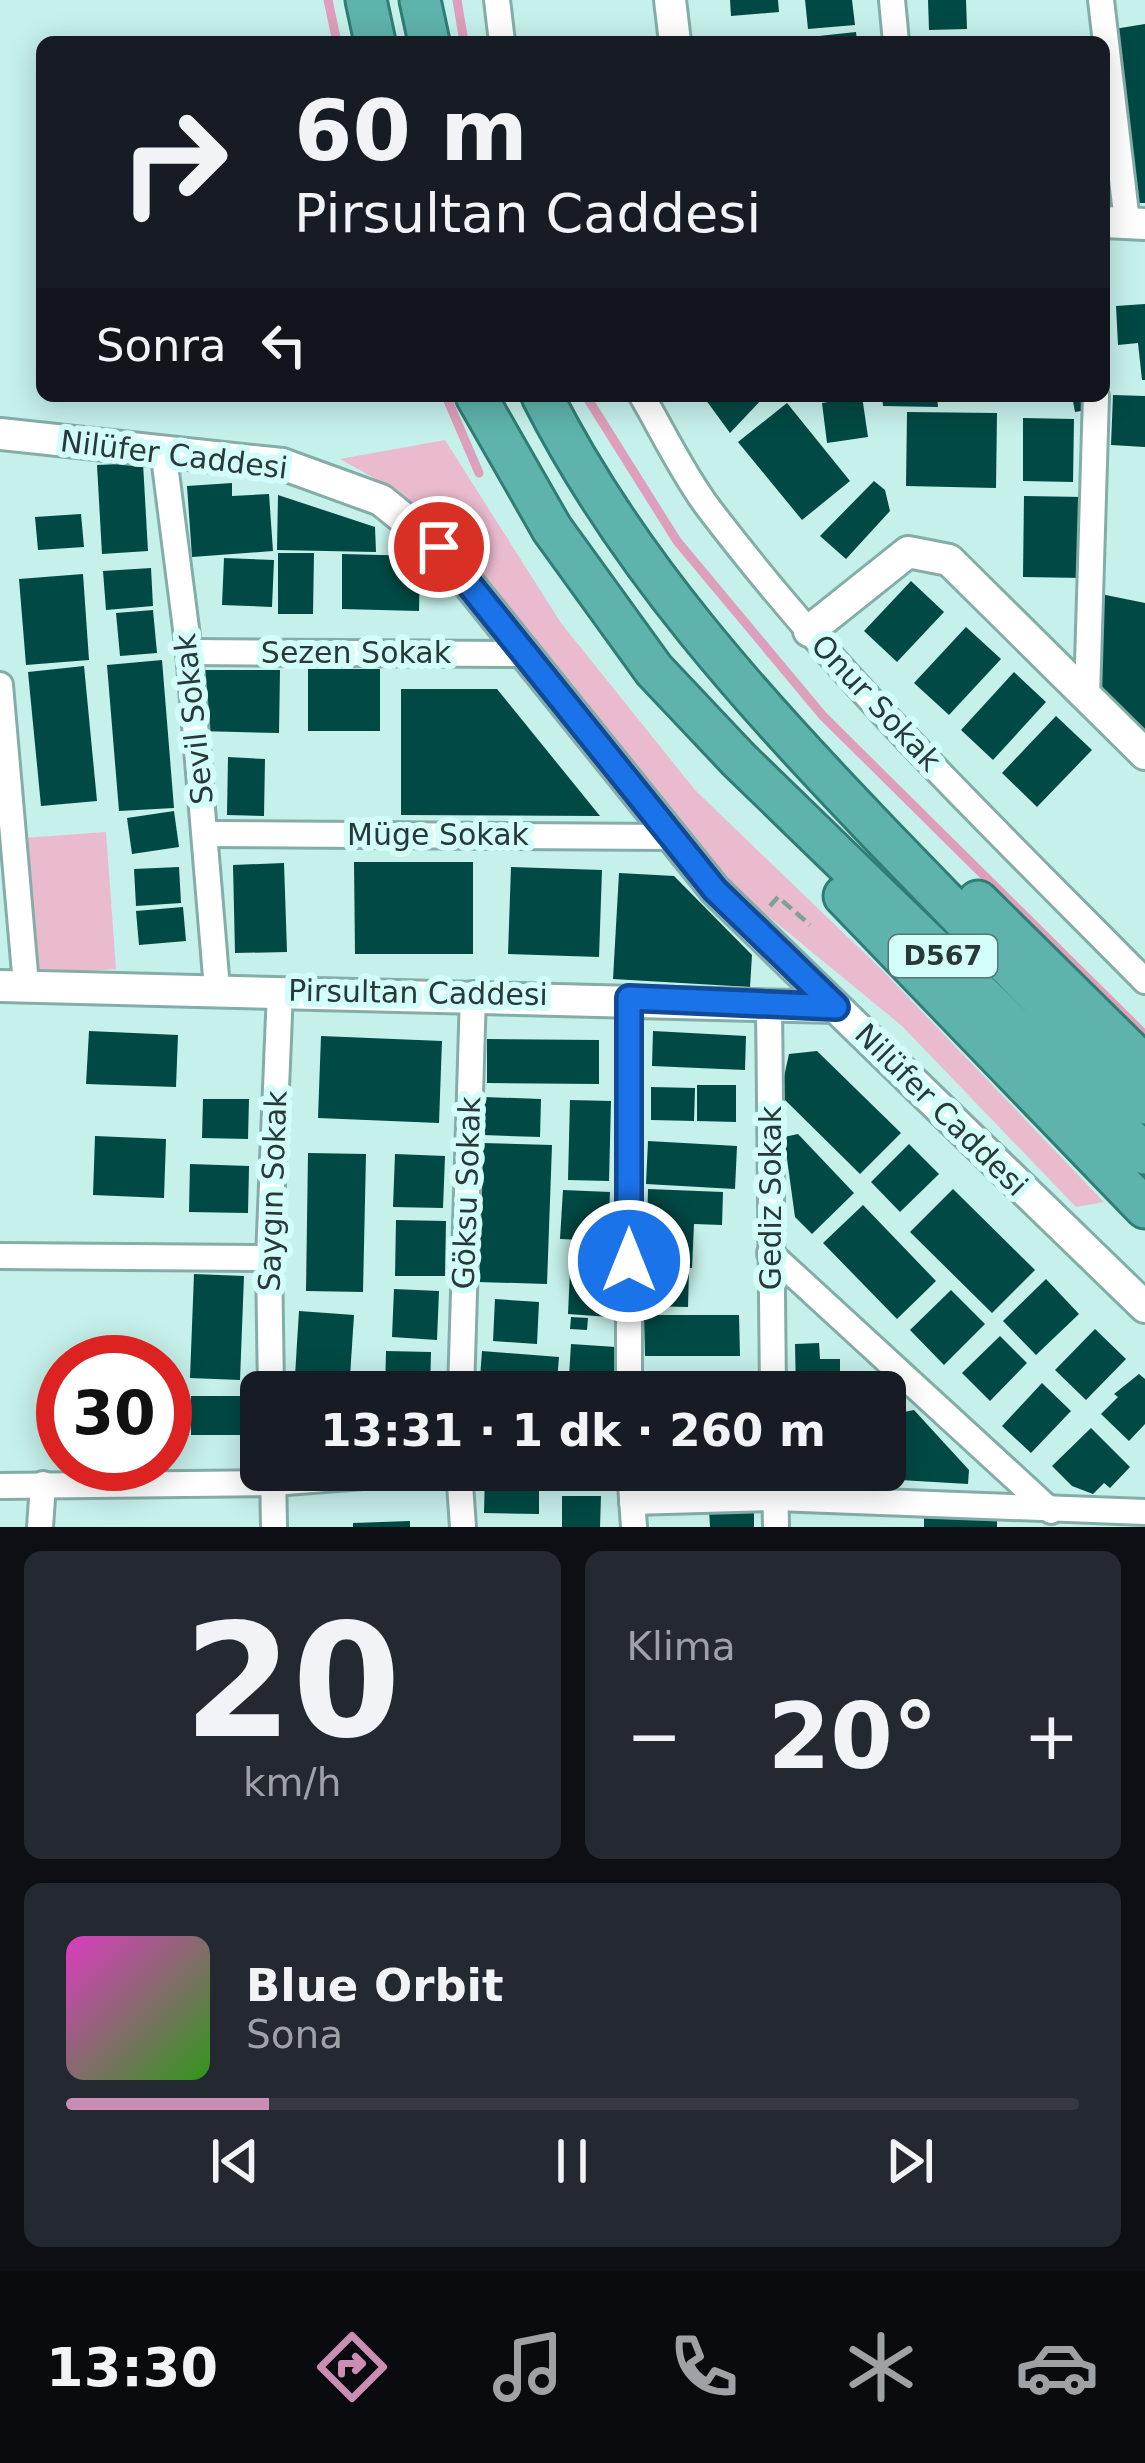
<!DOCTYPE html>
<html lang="tr">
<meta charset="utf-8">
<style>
:root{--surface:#171b24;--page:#242831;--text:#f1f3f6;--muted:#9ea1a6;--line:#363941;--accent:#ca8db4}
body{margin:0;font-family:"DejaVu Sans",sans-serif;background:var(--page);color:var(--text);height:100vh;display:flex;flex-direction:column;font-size:45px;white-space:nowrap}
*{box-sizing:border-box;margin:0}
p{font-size:39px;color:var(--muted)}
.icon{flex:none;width:66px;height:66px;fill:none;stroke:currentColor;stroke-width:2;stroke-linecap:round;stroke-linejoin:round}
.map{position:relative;height:1527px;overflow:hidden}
.drawer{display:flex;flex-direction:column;gap:24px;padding:24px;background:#0d0f14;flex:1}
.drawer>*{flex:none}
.banner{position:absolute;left:36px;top:36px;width:1074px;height:366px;border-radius:18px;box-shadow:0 6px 30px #0003;background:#171b24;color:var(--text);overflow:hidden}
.speed{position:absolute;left:36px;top:1335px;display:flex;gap:24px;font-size:60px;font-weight:700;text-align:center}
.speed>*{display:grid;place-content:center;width:156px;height:156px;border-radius:50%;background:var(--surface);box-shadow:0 6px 30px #0003;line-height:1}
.speed .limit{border:18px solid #d22;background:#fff;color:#111}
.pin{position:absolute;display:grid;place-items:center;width:102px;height:102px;color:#fff;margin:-51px;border:6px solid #fff;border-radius:50%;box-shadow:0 3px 12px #0007}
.me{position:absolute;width:132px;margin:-66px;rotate:0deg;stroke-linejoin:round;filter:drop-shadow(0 0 9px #0008)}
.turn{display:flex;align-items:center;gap:42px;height:252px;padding:0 60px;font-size:54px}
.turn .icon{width:156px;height:156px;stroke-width:2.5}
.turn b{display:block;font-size:84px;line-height:102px}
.then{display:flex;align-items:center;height:114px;padding:0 60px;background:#0003;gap:24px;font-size:45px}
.big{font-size:90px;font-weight:700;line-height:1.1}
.drawer .tile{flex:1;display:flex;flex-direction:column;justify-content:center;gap:18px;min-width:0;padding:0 42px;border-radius:18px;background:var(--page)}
.drawer .dial{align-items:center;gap:0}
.dial b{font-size:156px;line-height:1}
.song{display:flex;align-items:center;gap:36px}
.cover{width:144px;height:144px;border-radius:18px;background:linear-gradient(135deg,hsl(310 70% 55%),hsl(110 70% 35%))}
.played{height:12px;border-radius:6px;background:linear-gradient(90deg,var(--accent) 20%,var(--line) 20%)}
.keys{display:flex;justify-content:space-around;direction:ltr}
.heat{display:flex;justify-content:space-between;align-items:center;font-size:66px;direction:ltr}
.drawer .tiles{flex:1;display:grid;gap:24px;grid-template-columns:1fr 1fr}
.tile:last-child{grid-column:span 2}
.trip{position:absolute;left:240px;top:1371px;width:666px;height:120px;border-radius:18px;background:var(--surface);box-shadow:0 6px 30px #0003;font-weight:700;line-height:120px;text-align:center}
.tab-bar{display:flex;height:192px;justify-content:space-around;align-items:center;background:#090b0e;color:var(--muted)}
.tab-bar .icon{width:84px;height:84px}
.tab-bar .on{color:var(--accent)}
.tab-bar b{font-size:54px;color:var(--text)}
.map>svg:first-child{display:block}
.green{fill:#eabbcf}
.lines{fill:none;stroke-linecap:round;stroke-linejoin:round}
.stream{stroke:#dd9fba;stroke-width:9}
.building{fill:#004944}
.minor-casing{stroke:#85ada8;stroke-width:30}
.tertiary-casing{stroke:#85ada8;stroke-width:36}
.trunk-casing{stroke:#307d76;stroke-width:45}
.path{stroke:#809f9a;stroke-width:4.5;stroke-dasharray:12 6;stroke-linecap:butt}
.minor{stroke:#fff;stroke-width:24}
.tertiary{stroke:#fff;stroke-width:30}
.trunk{stroke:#5eb4ac;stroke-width:39}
.route-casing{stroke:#114b97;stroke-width:30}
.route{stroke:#1a73e8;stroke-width:21}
.labels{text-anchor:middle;stroke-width:12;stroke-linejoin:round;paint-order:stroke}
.shield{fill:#d3fdf8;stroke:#5b7471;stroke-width:3}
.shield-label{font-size:27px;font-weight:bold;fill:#283937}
.street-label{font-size:30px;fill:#283937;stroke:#d3fdf8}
</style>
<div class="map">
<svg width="1145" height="1527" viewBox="0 0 1145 1527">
<rect width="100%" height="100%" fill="#c6f0ea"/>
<g class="green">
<path d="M445 440 561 623 695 790 884 972 1104 1202 1076 1207 902 1026 739 892 440 530 399 492 340 459Z"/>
<path d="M106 832 116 969 34 975 24 838Z"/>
</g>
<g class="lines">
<g class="stream">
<path d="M328 0 337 42"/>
<path d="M457 0 464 42"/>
<path d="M446 396 479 473"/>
<path d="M586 396 677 541 823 716 1145 1035"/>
</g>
</g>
<g class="building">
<path d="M730 0H778L779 12 731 16Z"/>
<path d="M805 0H852L855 25 808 29Z"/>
<path d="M928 0H966L967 29 929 30Z"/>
<path d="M1145 24V203H1137L1108 30Z"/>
<path d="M856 32 857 42H819V36Z"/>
<path d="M1145 304V380H1142L1138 343 1118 345 1116 306Z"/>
<path d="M1113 395 1145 396V447L1111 445Z"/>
<path d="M703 396H765L730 433Z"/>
<path d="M834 396H862L868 437 827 443 822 403 834 401Z"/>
<path d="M882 396H937L938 407 883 406Z"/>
<path d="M1072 396H1091L1093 409 1075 412Z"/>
<path d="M787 403 850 481 802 520 738 442Z"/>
<path d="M907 412 997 413 996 488 906 486Z"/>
<path d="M1023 418 1074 419 1073 482 1023 481Z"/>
<path d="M143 463 148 551 102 554 97 465Z"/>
<path d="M874 481 885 490 890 511 846 559 820 536Z"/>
<path d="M232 483V496L269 494 273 551 192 557 187 486Z"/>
<path d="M278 495 375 527 376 552 277 550Z"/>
<path d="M1024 496 1084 497 1083 578 1023 577Z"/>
<path d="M81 514 84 547 38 550 35 517Z"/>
<path d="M278 553H314L313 614H278Z"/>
<path d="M342 554 420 556 419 611 342 609Z"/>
<path d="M224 558 274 560 272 607 222 605Z"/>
<path d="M151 568 153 606 106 610 103 571Z"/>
<path d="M83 574 89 660 26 665 19 579Z"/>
<path d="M911 581 944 612 897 662 864 631Z"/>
<path d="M1096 593 1145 603V742L1093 691Z"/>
<path d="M153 610 157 653 120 656 116 613Z"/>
<path d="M966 627 1001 659 949 715 914 683Z"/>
<path d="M162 660 174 808 119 811 107 665Z"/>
<path d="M84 666 97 801 41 806 28 672Z"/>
<rect x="308" y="669" width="72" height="62"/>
<path d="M195 670H280L279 733 199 731Z"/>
<path d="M1014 672 1046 702 993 760 961 730Z"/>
<path d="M401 689H497L600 816 401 815Z"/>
<path d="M1056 716 1092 750 1037 807 1002 773Z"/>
<path d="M228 757 265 759 264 816 227 815Z"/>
<path d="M174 811 179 847 132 854 127 818Z"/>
<path d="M354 862H473V954H355Z"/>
<path d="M284 863 287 952 235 953 233 865Z"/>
<path d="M179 867 181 903 136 906 134 869Z"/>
<path d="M511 867 602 870 599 957 508 954Z"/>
<path d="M619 873 674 876 752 955 750 987 613 979Z"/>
<path d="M183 907 186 941 139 945 136 911Z"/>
<path d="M89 1031 178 1035 176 1087 86 1084Z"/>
<path d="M653 1031 746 1036 745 1070 652 1066Z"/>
<path d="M321 1036 442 1041 439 1123 318 1118Z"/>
<path d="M487 1039 599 1040V1084L487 1083Z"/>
<path d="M817 1051 901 1133 860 1174 780 1095 789 1054Z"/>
<path d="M697 1085H736V1122L697 1121Z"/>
<path d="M651 1087 695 1088 694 1121 651 1120Z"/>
<path d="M484 1097 541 1099 540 1137 483 1135Z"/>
<path d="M203 1099H249L248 1139 202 1138Z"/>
<path d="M570 1100 611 1101 609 1181 568 1180Z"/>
<path d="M798 1134 854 1193 812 1234 795 1217 784 1137Z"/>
<path d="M95 1136 166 1139 164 1198 93 1195Z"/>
<path d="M648 1141 737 1146 735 1189 646 1184Z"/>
<path d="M483 1143 552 1145 547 1284 478 1282Z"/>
<path d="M909 1144 939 1174 900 1212 871 1182Z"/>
<path d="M308 1153 366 1154 363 1292 306 1291Z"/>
<path d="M395 1154 445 1156 443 1208 393 1207Z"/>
<path d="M190 1164 249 1166 248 1213 189 1212Z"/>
<path d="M648 1189 723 1192 722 1225 694 1224 692 1268 646 1267Z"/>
<path d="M953 1189 1035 1270 992 1313 910 1232Z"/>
<path d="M563 1190 610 1192 608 1241 560 1239Z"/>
<path d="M863 1205 936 1281 897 1319 823 1243Z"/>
<path d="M396 1220 446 1221 445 1276H395Z"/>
<circle cx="601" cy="1254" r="10"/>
<path d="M570 1270 613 1273 610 1317 568 1314Z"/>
<path d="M646 1270H689L688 1307 646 1306Z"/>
<path d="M194 1274 244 1276 240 1380 190 1378Z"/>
<path d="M1046 1279 1079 1314 1036 1355 1003 1321Z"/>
<path d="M394 1289 439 1291 437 1340 392 1337Z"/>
<path d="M951 1290 985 1324 944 1365 910 1330Z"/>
<path d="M495 1299 539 1302 537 1344 493 1341Z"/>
<path d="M299 1311 354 1315 349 1392H294Z"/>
<path d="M644 1315H739L740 1356H645Z"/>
<path d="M571 1317 588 1318 587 1330 570 1329Z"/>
<path d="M1095 1329 1126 1359 1086 1400 1055 1370Z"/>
<path d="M1000 1336 1027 1363 990 1401 962 1373Z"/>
<path d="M819 1343 820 1359H840V1376H856L857 1392H796L795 1344Z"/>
<path d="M571 1344 616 1347 613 1392H568Z"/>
<path d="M386 1351 431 1352 430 1392H385Z"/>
<path d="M482 1351 559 1357 556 1392H479Z"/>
<path d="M1139 1374 1145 1379V1424L1129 1441 1101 1414 1118 1397 1114 1394Z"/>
<path d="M1042 1383 1071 1411 1031 1453 1002 1426Z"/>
<rect x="191" y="1396" width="53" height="39"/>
<path d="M914 1410 969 1470 968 1484 900 1480 899 1413Z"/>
<path d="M1091 1428 1130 1467 1110 1488 1104 1483 1093 1494 1072 1486 1052 1466Z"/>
<path d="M485 1470H534L539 1475V1514L484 1513Z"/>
<path d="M633 1470H686V1498L634 1499Z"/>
<path d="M691 1470H739V1491L692 1492Z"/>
<path d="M562 1496H601L600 1527H562Z"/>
<path d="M754 1508V1527H710L709 1509Z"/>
<path d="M924 1517 997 1519V1527H924Z"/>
<path d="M410 1521V1527H353V1523Z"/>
</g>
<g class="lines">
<g class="minor-casing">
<g id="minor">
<path d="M497 0 502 42"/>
<path d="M892 0 896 42"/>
<path d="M1101 0 1127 222"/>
<path d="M642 396C663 432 682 472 707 506 837 678 994 828 1145 981"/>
<path d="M163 449 189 652 217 989"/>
<path d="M189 652 522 654"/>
<path d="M0 685 26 985"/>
<path d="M1087 697 1096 396"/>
<path d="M206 834 671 837"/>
<path d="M769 1004 773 1392"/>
<path d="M770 1253 1051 1511"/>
<path d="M0 1256 269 1258"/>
<path d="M271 1392 269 1258 280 991"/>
<path d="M461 1392 473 994"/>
<path d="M629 1392V998"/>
<path d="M273 1470 274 1527"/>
<path d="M459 1470 463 1527"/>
<path d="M630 1470 634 1527"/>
<path d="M775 1470 776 1527"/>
<path d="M0 1486 273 1483 441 1470"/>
<path d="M632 1502 776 1498 1145 1512"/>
<path d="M40 1527 43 1484"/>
</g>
</g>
<g class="tertiary-casing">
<g id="tertiary">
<path d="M670 0 675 42"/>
<path d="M1104 222 1145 224"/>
<path d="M0 434 282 464 381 500 439 547 715 890 1145 1307"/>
<path d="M809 631 908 552 949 560 1145 754"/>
<path d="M0 986 835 1007"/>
</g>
</g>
<g class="trunk-casing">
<g id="trunk">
<path d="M366 0 375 42"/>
<path d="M420 0 429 42"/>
<path d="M476 396 552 529 654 670 738 759 1145 1154"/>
<path d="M542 396C627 564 753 701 882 836 969 926 1056 1015 1145 1104"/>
<path d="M844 896 1145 1208"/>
<path d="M978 901 1145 1066"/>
</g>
</g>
<path class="path" d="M770 906 778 897 810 925"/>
<use href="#minor" class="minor"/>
<use href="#tertiary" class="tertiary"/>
<use href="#trunk" class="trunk"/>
</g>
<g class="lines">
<g class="route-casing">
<path id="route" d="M439 547 715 890 836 1007 629 998V1261"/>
</g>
<use href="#route" class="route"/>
</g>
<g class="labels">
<rect class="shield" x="889" y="935" width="108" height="42" rx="9"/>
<g class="shield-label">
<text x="943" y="965">D567</text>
</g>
<g class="street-label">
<text transform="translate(174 455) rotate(7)" y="10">Nilüfer Caddesi</text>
<text x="356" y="663">Sezen Sokak</text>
<text transform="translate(876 703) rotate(47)" y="10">Onur Sokak</text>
<text transform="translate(194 719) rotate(-96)" y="10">Sevil Sokak</text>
<text x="438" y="845">Müge Sokak</text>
<text transform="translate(418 993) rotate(1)" y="10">Pirsultan Caddesi</text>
<text transform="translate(941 1110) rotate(45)" y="10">Nilüfer Caddesi</text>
<text transform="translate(273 1191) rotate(-88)" y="10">Saygın Sokak</text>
<text transform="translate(467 1193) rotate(-88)" y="10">Göksu Sokak</text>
<text transform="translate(771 1198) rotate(-90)" y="10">Gediz Sokak</text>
</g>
</g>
</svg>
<div class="speed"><div class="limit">30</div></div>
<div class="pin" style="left:439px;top:547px;background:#d93025"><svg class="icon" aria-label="arrive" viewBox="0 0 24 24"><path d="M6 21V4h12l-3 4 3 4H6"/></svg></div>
<svg class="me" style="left:629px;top:1261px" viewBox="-20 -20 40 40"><circle r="17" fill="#1a73e8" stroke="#fff" stroke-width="3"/><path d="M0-11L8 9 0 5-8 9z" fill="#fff"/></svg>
<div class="trip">13:31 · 1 dk · 260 m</div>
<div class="banner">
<div class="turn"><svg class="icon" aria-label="right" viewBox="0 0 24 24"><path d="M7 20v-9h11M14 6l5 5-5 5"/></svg><div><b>60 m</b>Pirsultan Caddesi</div></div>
<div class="then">Sonra<svg class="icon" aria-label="left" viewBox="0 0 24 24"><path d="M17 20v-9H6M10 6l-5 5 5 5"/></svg></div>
</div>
</div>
<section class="drawer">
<div class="tiles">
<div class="tile dial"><b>20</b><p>km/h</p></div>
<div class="tile"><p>Klima</p>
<div class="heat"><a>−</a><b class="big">20°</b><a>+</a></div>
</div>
<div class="tile">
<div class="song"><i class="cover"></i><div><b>Blue Orbit</b><p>Sona</p></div></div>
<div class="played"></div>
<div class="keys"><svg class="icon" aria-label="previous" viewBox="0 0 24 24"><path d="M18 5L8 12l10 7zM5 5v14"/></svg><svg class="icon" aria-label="pause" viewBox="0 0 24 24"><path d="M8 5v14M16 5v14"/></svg><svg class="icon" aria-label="next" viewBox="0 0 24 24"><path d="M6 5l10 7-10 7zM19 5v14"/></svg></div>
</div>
</div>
</section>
<nav class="tab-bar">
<b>13:30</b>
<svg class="icon on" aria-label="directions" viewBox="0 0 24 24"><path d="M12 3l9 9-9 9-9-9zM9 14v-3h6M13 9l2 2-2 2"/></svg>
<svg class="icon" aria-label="music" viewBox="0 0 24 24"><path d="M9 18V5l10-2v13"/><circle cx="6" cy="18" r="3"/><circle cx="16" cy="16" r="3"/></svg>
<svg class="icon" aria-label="phone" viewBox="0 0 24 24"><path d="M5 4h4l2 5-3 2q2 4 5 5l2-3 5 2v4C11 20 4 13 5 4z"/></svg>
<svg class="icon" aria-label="climate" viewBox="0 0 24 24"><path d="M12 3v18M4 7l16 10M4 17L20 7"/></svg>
<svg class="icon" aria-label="car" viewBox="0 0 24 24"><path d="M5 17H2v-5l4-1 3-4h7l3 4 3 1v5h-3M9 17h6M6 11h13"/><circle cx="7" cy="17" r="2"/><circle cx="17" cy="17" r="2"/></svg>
</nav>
